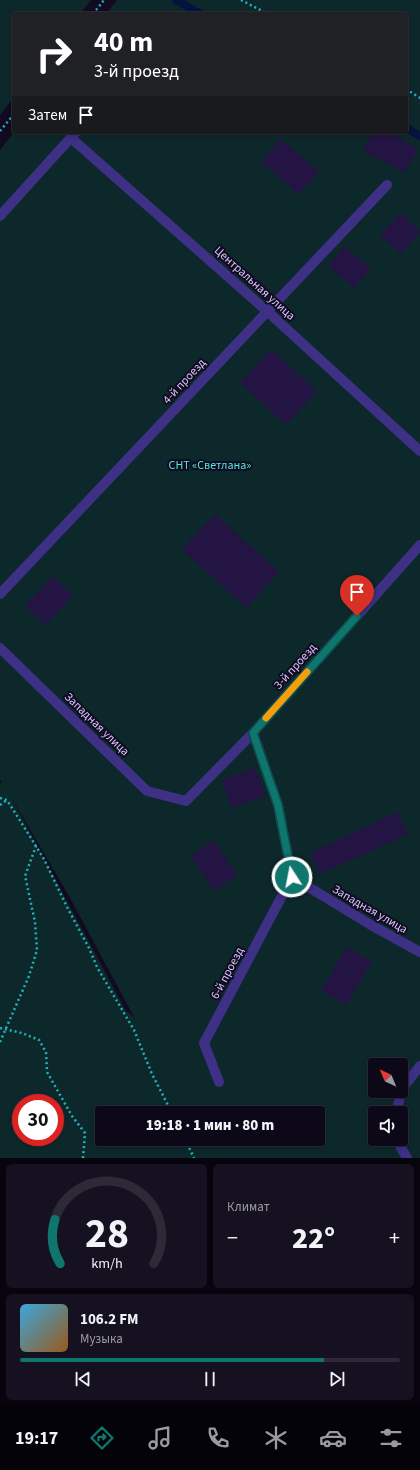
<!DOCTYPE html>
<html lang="ru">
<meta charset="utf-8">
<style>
:root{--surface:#0d0818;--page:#161121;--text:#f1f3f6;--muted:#9a9aa2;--line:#2d2937;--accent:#0f766e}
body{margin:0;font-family:"Source Sans 3",sans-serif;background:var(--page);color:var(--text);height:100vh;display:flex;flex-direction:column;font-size:15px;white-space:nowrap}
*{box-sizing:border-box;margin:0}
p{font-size:13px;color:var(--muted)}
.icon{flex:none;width:22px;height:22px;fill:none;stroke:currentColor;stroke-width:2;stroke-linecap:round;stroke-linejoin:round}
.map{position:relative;height:1158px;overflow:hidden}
.side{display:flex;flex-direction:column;gap:6px;padding:6px;background:#07040d;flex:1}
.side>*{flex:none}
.banner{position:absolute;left:12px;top:12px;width:396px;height:122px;border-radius:4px;box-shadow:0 2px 6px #0003,0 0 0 1px var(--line);background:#202124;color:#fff;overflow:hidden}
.needle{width:26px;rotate:316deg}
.fabs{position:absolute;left:368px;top:1058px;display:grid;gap:8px}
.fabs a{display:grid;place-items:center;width:40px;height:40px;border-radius:4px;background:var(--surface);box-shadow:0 2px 6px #0003,0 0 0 1px var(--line);font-size:20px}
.speed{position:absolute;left:12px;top:1094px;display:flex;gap:8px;font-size:20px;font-weight:700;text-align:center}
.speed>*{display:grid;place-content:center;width:52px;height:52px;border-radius:50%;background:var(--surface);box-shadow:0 2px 6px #0003,0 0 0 1px var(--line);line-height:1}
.speed .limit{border:6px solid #d22;background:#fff;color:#111}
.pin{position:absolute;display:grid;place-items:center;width:34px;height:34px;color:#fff;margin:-41px -17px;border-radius:50% 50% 50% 0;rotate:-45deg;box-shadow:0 0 4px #0007}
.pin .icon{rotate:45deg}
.me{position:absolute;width:44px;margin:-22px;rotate:349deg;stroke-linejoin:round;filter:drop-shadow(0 0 3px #0008)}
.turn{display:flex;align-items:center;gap:14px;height:84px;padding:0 16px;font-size:18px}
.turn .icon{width:52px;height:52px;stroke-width:2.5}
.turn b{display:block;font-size:28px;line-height:34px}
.then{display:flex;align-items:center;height:38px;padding:0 16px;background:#0003;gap:8px;font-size:15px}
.big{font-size:30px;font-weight:800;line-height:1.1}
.side .card{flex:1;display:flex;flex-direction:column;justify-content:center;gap:6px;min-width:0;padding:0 14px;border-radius:6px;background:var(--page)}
.side .dial{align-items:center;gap:0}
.dial svg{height:104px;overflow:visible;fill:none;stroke:var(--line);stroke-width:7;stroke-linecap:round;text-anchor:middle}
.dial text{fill:var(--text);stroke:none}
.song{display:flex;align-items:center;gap:12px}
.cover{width:48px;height:48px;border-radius:6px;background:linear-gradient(135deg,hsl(200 70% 55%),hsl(30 70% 35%))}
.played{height:4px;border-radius:2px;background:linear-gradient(90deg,var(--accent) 80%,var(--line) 80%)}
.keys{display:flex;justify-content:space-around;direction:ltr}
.heat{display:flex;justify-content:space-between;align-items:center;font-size:22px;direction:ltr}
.side .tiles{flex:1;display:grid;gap:6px;grid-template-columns:1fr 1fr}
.card:last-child{grid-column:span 2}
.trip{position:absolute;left:95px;top:1106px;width:230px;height:40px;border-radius:4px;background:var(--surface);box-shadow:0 2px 6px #0003,0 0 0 1px var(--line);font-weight:800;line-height:40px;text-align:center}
.menu{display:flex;height:64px;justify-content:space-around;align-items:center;background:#05030a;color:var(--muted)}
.menu .icon{width:28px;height:28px}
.menu .active{color:var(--accent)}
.menu b{font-size:18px;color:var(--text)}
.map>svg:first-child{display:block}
.green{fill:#0d282b;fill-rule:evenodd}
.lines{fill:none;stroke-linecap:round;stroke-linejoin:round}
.stream{stroke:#041340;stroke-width:8}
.building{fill:#231443}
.path{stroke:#20b3bc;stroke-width:2.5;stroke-dasharray:2 3;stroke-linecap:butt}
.minor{stroke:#3d3085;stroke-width:10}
.route-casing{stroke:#0a4d48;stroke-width:10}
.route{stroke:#0f766e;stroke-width:7}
.slow{stroke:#f59e0b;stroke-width:7}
.labels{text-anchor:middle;stroke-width:4;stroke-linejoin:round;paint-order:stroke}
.street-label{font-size:12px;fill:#d6caff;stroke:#110a20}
.park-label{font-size:12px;fill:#49ebd6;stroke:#110a20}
</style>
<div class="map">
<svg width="420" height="1158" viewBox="0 0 420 1158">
<rect width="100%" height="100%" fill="#110a20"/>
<g class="green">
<path d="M0 0H91L80 14H14V97L0 115Z"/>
<path d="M117 0H420V1158H0V784L2 782 0 780V150L14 132H406V14H106ZM10 795 69 896 134 1017 126 1011ZM375 1065H401V1091H375ZM21 1103H55V1137H21ZM102 1113H318V1139H102ZM375 1113H401V1139H375Z"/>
</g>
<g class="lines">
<g class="stream">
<path d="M176 0 201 14"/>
<path d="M406 128 420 136"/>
</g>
</g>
<g class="building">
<path d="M373 132H388L418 148 405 173 363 151Z"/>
<path d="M281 139 319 172 299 195 261 161Z"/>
<path d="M401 213 420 231V233L400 254 380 235Z"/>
<path d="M344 246 371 269 354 288 328 266Z"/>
<path d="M271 349 317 391 286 425 240 383Z"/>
<path d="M215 514 279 572 246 608 182 549Z"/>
<path d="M53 576 73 596 45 625 25 606Z"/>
<path d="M255 768 266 796 232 808 221 780Z"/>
<path d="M397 812 408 834 320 874 310 853Z"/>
<path d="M214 840 237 875 214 891 191 856Z"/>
<path d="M347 947 372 962 346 1005 321 990Z"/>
</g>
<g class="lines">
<g class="path">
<path d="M241 0 268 14"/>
<path d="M93 14 104 0"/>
<path d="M406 89 420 98"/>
<path d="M0 131 14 114"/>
<path d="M0 798 7 800 44 859 67 907 89 948 97 967 134 1030 152 1074 172 1113"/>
<path d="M0 805 7 800"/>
<path d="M0 1028 22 1033 39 1040 46 1052 47 1072 72 1116 85 1133 83 1158"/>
<path d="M0 1042 29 976 37 950 35 922 25 876 36 846"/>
<path d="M185 1139 194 1158"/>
</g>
<g class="minor">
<path d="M71 138 268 312 420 451"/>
<path d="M0 216 76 132"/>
<path d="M0 594 387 185"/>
<path d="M0 648 147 791 186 801 253 733 420 545"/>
<path d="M253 733 278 805 292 877 371 925 420 952"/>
<path d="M219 1082 204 1043 292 877"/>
<path d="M396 1113 402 1089 420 1066"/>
<path d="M396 1139 407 1158"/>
</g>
</g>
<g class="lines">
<g class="route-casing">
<path id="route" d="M292 877 278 805 253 733 357 616"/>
</g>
<use href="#route" class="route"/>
<path class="slow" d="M266 718 307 672"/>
</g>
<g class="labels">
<g class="street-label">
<text transform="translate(255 283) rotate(42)" y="4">Центральная улица</text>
<text transform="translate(184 381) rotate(-47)" y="4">4-й проезд</text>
<text transform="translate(295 666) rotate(-48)" y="4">3-й проезд</text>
<text transform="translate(97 724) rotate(44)" y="4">Западная улица</text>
<text transform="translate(370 909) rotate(30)" y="4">Западная улица</text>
<text transform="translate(227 973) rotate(-62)" y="4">6-й проезд</text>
</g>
<g class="park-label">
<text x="210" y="469">СНТ «Светлана»</text>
</g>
</g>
</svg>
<div class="fabs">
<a><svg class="needle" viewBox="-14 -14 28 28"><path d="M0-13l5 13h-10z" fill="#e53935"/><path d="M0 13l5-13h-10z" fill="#9a9aa2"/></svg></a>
<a><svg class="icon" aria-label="sound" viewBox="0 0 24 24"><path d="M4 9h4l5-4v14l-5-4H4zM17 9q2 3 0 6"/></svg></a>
</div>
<div class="speed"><div class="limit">30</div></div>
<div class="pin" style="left:357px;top:616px;background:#d93025"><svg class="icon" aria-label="arrive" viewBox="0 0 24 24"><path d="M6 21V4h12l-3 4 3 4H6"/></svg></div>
<svg class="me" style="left:292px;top:877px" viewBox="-20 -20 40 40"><circle r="17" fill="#0f766e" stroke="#fff" stroke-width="3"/><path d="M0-11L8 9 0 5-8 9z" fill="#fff"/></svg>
<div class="trip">19:18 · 1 мин · 80 m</div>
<div class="banner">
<div class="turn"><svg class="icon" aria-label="right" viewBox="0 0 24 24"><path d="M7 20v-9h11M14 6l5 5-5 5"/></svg><div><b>40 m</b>3-й проезд</div></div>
<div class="then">Затем<svg class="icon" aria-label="arrive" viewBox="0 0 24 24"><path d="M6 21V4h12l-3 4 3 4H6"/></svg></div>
</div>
</div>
<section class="side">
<div class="tiles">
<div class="card dial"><svg viewBox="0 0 100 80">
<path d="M14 69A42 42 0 1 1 86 69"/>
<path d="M14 69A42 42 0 0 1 10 35" stroke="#0f766e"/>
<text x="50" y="56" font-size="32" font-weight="700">28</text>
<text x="50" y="72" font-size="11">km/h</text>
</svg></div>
<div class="card"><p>Климат</p>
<div class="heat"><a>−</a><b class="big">22°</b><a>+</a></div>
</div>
<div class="card">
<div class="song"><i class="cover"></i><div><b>106.2 FM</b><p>Музыка</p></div></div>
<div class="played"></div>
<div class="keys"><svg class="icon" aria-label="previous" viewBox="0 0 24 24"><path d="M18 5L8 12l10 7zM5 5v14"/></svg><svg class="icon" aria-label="pause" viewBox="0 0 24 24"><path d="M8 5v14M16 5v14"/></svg><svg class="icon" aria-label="next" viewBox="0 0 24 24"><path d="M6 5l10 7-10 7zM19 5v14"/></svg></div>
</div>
</div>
</section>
<nav class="menu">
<b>19:17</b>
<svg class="icon active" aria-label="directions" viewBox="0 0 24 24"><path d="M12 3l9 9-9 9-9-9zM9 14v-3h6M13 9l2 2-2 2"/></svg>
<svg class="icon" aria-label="music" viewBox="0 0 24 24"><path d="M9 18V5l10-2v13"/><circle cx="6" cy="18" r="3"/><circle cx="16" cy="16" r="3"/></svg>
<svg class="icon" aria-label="phone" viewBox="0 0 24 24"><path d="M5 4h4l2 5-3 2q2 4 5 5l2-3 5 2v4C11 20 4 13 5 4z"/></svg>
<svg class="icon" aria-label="climate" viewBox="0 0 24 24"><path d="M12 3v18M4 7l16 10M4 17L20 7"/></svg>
<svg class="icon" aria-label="car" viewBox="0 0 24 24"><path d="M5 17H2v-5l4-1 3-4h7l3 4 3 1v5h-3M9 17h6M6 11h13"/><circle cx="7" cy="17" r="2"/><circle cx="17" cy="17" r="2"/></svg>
<svg class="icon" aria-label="filters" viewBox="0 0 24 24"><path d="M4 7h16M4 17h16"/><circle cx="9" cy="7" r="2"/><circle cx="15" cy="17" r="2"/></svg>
</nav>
